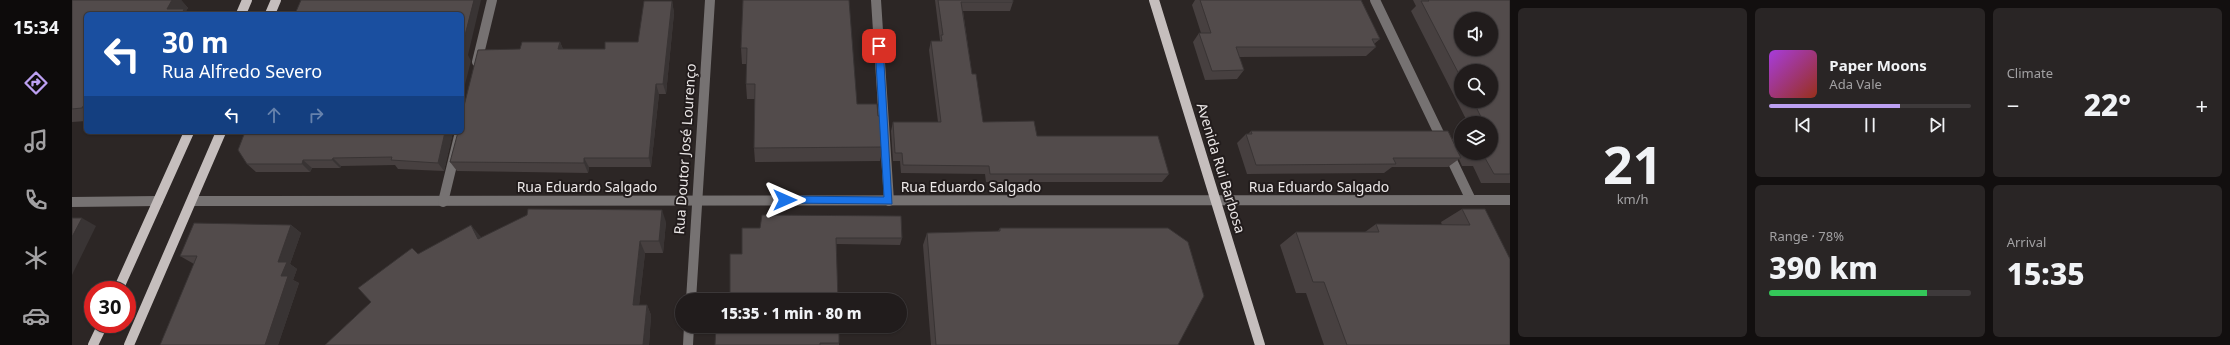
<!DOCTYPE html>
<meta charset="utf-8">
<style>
:root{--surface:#211c1c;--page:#292525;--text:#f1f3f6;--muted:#a2a1a3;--line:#3e3a3b;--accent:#bca0f2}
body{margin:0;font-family:"Noto Sans",sans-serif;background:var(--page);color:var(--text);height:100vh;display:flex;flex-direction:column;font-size:15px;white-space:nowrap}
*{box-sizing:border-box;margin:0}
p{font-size:13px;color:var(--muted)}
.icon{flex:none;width:22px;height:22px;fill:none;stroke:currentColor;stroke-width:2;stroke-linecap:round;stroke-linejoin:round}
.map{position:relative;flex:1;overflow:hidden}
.side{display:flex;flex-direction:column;gap:8px;padding:8px;background:#120f0f;width:720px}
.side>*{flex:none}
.guide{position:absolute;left:12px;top:12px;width:380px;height:122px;border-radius:6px;box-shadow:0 1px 3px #0004,0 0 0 1px var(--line);background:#1a4fa0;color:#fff;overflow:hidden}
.buttons{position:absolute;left:1382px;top:12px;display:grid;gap:8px}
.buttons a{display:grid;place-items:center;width:44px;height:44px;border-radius:50%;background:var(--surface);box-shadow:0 1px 3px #0004,0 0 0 1px var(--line);font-size:20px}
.speed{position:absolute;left:12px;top:281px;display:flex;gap:8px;font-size:20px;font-weight:700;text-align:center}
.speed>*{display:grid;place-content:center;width:52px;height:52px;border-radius:50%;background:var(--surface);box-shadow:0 1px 3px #0004,0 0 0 1px var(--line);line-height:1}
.speed .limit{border:6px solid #d22;background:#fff;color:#111}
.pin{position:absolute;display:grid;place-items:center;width:34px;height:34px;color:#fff;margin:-17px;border-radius:8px;box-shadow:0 2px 6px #0006}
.me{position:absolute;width:44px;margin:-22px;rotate:90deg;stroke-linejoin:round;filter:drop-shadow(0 0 3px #0008)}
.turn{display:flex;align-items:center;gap:14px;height:84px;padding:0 12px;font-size:18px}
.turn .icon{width:52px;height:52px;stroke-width:2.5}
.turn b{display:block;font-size:28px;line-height:34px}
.lanes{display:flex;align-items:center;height:38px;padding:0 12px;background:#0003;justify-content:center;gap:20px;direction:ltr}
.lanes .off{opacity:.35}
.big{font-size:30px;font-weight:800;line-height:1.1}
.side .card{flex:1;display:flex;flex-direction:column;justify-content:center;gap:6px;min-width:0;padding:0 14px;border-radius:6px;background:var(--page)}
.side .dial{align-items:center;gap:0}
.dial b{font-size:52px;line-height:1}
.song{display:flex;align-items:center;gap:12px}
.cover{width:48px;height:48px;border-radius:6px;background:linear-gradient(135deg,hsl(280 70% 55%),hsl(10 70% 35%))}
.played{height:4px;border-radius:2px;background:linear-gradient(90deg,var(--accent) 65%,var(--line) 65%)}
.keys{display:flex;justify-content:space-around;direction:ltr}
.heat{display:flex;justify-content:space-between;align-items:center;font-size:22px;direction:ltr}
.charge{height:6px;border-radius:3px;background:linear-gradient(90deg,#34c759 78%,var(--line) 0)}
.side .tiles{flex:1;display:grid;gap:8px;grid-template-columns:repeat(3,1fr)}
.card:first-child{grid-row:span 2}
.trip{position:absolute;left:603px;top:293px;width:232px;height:40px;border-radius:20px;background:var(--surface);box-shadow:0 1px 3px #0004,0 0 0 1px var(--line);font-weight:800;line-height:40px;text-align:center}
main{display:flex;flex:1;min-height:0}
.menu{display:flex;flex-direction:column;width:72px;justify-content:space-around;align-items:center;background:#0d0b0b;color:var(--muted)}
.menu .icon{width:28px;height:28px}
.menu .current{color:var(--accent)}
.menu b{font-size:18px;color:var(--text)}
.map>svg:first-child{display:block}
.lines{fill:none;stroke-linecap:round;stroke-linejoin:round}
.minor{stroke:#767272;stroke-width:10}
.major{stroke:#c5bebd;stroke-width:10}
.wall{fill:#474040;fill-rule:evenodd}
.shaded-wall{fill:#393434}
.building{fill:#524b4b;stroke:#393434;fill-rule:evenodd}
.route{fill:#1a73e8;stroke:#114b97}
.labels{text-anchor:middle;stroke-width:4;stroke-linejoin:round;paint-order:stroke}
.street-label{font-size:14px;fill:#ebe7e7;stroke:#221c1c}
</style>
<main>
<nav class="menu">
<b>15:34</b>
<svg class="icon current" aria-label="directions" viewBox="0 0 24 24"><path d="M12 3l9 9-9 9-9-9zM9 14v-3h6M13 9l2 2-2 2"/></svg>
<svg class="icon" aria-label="music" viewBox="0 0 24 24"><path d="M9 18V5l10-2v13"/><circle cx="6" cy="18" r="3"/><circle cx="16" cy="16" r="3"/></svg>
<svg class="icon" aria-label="phone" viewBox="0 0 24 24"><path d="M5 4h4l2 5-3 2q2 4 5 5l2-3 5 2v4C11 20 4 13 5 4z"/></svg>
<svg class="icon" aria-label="climate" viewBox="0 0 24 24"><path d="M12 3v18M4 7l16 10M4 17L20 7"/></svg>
<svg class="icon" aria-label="car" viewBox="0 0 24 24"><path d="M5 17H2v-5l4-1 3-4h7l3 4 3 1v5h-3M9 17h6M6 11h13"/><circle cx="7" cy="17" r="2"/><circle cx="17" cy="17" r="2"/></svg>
</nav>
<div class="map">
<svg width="1438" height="345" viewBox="0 0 1438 345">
<rect width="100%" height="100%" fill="#2c2625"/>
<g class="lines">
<g class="minor">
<path d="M804 0 817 201"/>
<path d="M1303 0 1399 200"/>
<path d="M405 62 420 0"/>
<path d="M120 201 1438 200"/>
<path d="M0 202 86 201"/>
<path d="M371 202 388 132"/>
<path d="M619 300 638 0"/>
<path d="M616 345 617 326"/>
</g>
<g class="major">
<path d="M1082 0 1188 345"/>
<path d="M169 14 175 0"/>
<path d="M198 14 204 0"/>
<path d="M46 290 117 132"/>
<path d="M21 345 31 324"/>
<path d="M57 345 149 132"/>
</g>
</g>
<g class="wall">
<path d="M0 0H109L116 8 114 11 117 14H14V121L0 122Z"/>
<path d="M671 0 785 104 806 116 811 147 808 161 683 162 682 148 683 99H675L674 84V64H670L669 48Z"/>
<path d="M863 0H941V2L938 11H891L900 74 911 122 965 136 1097 174 1090 182H914L913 174 829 173 828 161H821L819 131 821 122H866L857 50 859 41H868V40Z"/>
<path d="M1123 0H1289L1308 39 1302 44 1304 47 1294 56 1167 57 1172 70 1165 79 1133 80 1121 42 1127 33H1129L1120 5Z"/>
<path d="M1341 0H1438V183H1409L1401 166H1390L1387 159 1376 167H1320L1312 173 1175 174 1165 143 1174 134H1176L1179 131 1380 139 1389 132V153H1419V123H1396L1339 11 1344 6ZM1389 71 1419 101H1389Z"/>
<path d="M600 1 602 13 594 94H587L579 167H517L516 173 385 171 378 162 448 49 488 42 491 49H533L566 42Z"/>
<path d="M173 132H381L372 171 326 169 323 165 269 166 268 168H240L238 172H184L175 164Z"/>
<path d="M1390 209H1413L1438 345H1252L1234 293H1224L1208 245 1224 232H1293L1304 224 1370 225 1369 222Z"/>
<path d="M594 222 591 253H573L567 305H575L579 315 577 345H253L299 302 346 254 409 238Z"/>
<path d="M219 225 229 233 218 264 225 269 221 280 227 283 206 345H88L122 264 108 256Z"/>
<path d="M688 228 830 238 828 245 765 244 670 254Z"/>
<path d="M928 228 1106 345H859L851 245 855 233 926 231Z"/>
<path d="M767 343V345H643Z"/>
</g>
<g class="shaded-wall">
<path d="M100 0H109L116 8 114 11 117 14H101L95 9Z"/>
<path d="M402 0H409L396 55 399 61 390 96V47Z"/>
<path d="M600 1 602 13 594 94 591 84Z"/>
<path d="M488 42 492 52 486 49Z"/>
<path d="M584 84 587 94 579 167 577 158Z"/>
<path d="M13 103 14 104V110L10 108Z"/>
<path d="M373 132H381L372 171 366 163Z"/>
<path d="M261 158 269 166 268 168 260 160Z"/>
<path d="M512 158 517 167 516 173 512 163Z"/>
<path d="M231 160 240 168 238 172 230 164Z"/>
<path d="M590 210 594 222 591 253 587 241Z"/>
<path d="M10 218 24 226 0 275V237Z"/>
<path d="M219 225 229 233 218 264 225 269 221 280 227 283 206 345H193L209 276 206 262Z"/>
<path d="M399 225 409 237 416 251 406 239Z"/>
<path d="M568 241 573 253 566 315 561 305Z"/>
<path d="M575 305 579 315 577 345H571Z"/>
</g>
<g class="building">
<path d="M0 0H100L95 9H112L110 14H14V103H13L10 108 0 109Z"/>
<path d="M229 0H402L390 47V14H223Z"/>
<path d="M671 0H777L785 104H805L806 116H809L811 147 682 148 683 84H674L675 48H669Z"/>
<path d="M866 0H941V2H889L900 74H904L911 122 962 121 965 136H1086L1097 174H918L917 166 831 165 830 153H823L821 122H869L859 41H870L869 35H871Z"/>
<path d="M1128 0H1289L1308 39H1300L1304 47H1164L1172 70 1140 71 1127 33H1139Z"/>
<path d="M1356 0H1438V174H1422L1413 158H1402L1400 153H1419V123H1412L1401 101H1419V71H1389V78L1349 1H1357ZM1389 19H1419V49H1389Z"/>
<path d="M572 1H600L591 84H584L577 158H512V163L378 162 386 132H390V114L406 50 448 49 450 42H488L486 49H533V42H566Z"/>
<path d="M390 51H393L390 65Z"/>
<path d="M1179 131H1376L1389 158H1321L1324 164 1184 165 1174 134H1180Z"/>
<path d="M173 132H373L366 163 319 160 320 157 261 158 260 160H231L230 164H175L166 150Z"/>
<path d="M456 209 590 210 587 241H568L561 305H575L571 345H253L299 302 286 288 340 248 346 254 399 225 406 239 455 215Z"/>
<path d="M1390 209H1413L1438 259V345H1275L1252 282H1241L1224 232H1307L1304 224 1398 225Z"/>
<path d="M690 215 829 216 830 238H764L766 300H658V254H670V228H688Z"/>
<path d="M0 218H10L0 237Z"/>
<path d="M122 223 219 225 206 262H215L209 276H216L193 345H88L125 256H108Z"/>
<path d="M928 228H1096L1116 242 1132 296 1106 345H864L855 233 928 231Z"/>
<path d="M644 326H767V343H748V345H643Z"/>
</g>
<path class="route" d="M807 43 811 46 820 204 710 203 709 200 713 196 812 197 803 46Z"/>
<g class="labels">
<g class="street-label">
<text transform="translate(613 149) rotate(-86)" y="5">Rua Doutor José Lourenço</text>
<text transform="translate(1149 168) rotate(73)" y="5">Avenida Rui Barbosa</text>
<text x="515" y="192">Rua Eduardo Salgado</text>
<text x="899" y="192">Rua Eduardo Salgado</text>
<text x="1247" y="192">Rua Eduardo Salgado</text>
</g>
</g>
</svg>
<div class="buttons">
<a><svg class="icon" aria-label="sound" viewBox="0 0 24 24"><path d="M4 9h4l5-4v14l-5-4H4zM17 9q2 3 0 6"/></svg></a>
<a><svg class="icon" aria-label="search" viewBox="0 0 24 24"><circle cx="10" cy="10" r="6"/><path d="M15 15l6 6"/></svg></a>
<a><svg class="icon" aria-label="layers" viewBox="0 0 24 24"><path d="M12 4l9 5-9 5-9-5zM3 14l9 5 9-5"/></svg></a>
</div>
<div class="speed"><div class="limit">30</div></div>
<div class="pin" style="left:807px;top:46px;background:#d93025"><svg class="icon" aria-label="arrive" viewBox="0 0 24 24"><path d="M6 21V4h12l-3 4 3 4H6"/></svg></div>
<svg class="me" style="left:713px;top:200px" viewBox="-20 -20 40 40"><path d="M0-17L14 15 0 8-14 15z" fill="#1a73e8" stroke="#fff" stroke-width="4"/></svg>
<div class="trip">15:35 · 1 min · 80 m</div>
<div class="guide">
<div class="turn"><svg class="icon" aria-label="left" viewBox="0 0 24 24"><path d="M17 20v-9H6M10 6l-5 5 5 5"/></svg><div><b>30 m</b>Rua Alfredo Severo</div></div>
<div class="lanes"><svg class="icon" aria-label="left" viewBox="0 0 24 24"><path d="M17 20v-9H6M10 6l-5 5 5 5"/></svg><svg class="icon off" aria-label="ahead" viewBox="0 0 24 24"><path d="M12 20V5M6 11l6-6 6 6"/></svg><svg class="icon off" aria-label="right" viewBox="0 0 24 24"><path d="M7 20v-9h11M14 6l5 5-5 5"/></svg></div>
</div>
</div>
<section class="side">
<div class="tiles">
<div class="card dial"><b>21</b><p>km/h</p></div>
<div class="card">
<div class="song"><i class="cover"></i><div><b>Paper Moons</b><p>Ada Vale</p></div></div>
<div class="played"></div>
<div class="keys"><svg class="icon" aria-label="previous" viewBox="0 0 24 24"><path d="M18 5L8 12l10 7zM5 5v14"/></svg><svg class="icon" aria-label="pause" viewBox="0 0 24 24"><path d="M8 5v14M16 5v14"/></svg><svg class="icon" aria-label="next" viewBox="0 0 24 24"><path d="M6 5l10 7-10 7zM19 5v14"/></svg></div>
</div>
<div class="card"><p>Climate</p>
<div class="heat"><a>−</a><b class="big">22°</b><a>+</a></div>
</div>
<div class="card"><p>Range · 78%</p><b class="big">390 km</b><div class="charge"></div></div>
<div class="card"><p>Arrival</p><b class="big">15:35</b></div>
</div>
</section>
</main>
